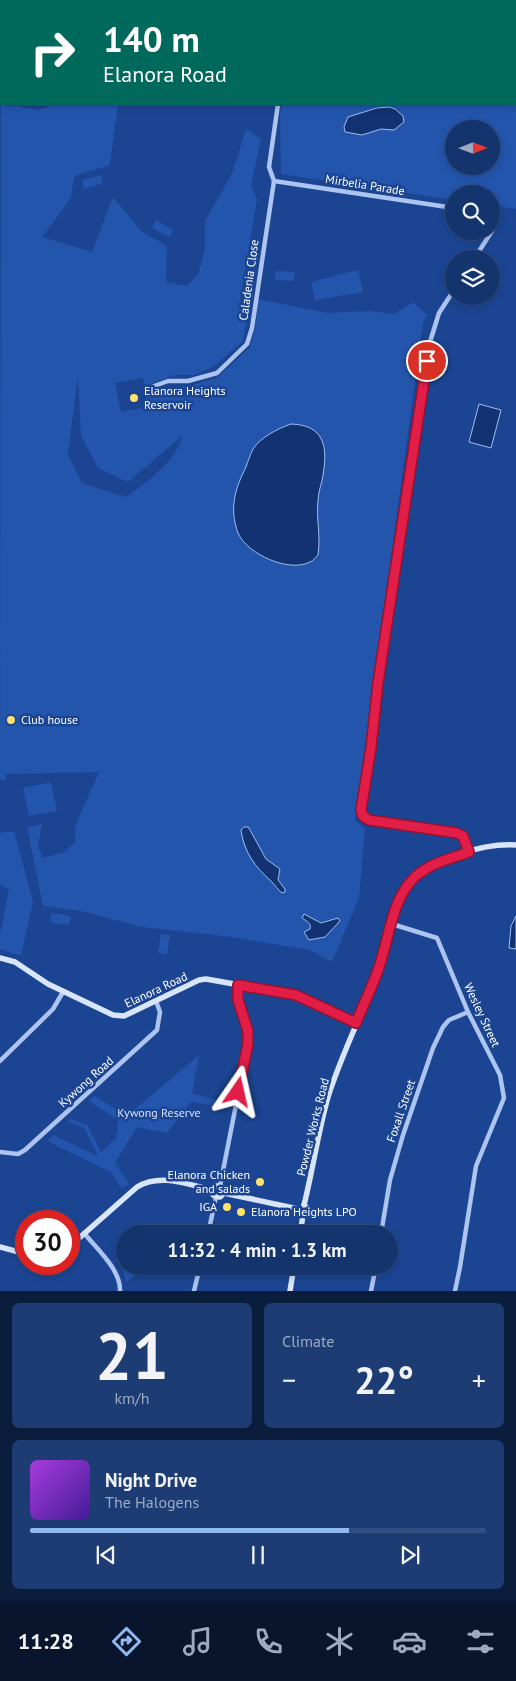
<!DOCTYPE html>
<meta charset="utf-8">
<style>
:root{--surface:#14346e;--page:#1d3c73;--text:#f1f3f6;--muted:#9daac2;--line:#334f81;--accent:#90b9f0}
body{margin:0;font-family:"PT Sans",sans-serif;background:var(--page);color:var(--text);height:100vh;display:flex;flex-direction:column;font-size:19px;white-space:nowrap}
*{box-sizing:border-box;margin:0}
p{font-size:16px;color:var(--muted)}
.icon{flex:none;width:28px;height:28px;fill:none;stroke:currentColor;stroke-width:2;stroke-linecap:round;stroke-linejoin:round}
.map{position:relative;height:1291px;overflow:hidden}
.details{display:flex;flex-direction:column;gap:12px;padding:12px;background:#0b1d3c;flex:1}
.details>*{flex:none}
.hud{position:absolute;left:0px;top:0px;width:516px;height:105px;box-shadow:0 2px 8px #0003,0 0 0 1px var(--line);background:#00695c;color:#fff;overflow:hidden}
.needle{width:32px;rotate:89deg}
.controls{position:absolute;left:445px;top:120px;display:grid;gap:10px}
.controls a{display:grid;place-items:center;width:55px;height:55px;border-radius:50%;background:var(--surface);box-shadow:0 2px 8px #0003,0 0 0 1px var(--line);font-size:25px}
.speed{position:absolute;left:15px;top:1210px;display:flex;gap:10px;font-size:25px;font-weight:700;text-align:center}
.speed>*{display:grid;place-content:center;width:65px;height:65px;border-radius:50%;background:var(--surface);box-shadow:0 2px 8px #0003,0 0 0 1px var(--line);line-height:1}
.speed .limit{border:8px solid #d22;background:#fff;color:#111}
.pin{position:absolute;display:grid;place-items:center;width:42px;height:42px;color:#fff;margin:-21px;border:2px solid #fff;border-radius:50%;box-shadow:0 1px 5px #0007}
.me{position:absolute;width:55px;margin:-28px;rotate:11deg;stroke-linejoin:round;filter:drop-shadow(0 0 4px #0008)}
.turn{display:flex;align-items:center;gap:18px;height:105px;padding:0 20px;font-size:22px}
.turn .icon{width:65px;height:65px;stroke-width:2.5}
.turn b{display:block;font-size:35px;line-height:42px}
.big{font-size:38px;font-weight:700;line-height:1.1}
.details .widget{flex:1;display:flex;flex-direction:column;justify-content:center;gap:8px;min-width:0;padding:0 18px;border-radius:8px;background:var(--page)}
.details .dial{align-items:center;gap:0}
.dial b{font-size:65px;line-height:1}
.song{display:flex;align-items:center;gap:15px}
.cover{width:60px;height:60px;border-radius:8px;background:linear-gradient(135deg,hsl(280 70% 55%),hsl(260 70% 35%))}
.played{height:5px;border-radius:2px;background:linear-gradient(90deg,var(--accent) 70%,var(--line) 70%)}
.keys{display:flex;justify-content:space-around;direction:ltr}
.heat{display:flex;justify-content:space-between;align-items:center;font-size:28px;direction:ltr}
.details .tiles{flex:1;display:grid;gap:12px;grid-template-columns:1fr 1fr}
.widget:last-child{grid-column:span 2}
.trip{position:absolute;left:116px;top:1225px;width:282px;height:50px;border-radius:25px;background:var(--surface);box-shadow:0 2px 8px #0003,0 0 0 1px var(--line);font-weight:700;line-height:50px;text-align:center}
.dock{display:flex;height:80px;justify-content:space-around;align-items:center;background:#08152c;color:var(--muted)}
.dock .icon{width:35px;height:35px}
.dock .current{color:var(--accent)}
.dock b{font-size:22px;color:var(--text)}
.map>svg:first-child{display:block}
.green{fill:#2455ac;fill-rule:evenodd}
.water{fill:#123271;stroke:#9fbef1}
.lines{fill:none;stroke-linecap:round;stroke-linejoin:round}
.street{stroke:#acc4ef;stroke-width:4.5}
.secondary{stroke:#d9e5fb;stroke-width:5.5}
.route-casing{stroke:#92132f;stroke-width:12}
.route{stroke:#e11d48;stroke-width:9}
.poi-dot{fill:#ffe16a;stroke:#1b4593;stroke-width:2}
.labels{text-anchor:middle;stroke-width:5;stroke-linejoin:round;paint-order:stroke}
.street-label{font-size:12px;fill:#fff;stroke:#1b4593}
.poi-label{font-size:12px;fill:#fff;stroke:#1b4593;text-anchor:start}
.park-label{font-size:12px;fill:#d2e1fb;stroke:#1b4593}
</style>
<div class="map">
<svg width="516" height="1291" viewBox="0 0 516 1291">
<rect width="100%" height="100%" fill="#1b4593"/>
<g class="green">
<path d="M309 0H516V209L491 205V194H454V200L281 174 280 117 282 104H515V1H308ZM454 129H491V166H454Z"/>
<path d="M1 103 38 110 58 104H118L110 165 74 176 71 198 42 237 92 252 113 197 141 231 167 246 166 282 187 286 198 274 205 250V221L232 174 246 129 261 139 251 186 257 199 239 305 248 309 243 341 213 367 194 375H175L144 386 143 378 115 383 121 412 142 408 146 396 165 388 189 386 217 378 250 347 255 330 258 299 327 313 371 311 395 314 413 302 427 315 423 323 355 821 365 828 359 898 332 962 310 950 224 936 141 927 82 911 43 906 27 827 42 824 38 846 43 858 64 852 75 842V826L99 772 6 774V780H0ZM78 376 81 436 98 468 128 482 182 436C176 463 147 481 126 497L82 483 68 454Z"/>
<path d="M101 175 103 183 84 189 82 180Z"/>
<path d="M156 220 173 230 169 237 152 228Z"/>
<path d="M358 270 363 292 315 300 311 282Z"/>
<path d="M275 271 295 272 294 281 275 280Z"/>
<path d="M51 782 57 811 29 816 23 788Z"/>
<path d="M14 831 33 902 21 956 0 949V934L9 889 0 885V833Z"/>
<path d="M52 913 71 916 69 925 50 922Z"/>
<path d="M161 934 170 935 167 954 158 953Z"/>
<path d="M199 1055 192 1094 228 1102 226 1108 191 1102 167 1133 137 1127 115 1163 129 1184 122 1189 111 1172 47 1141 53 1135 97 1156 98 1155 84 1128 68 1121 71 1119 87 1125 101 1152 116 1139 118 1120 89 1101 95 1096 127 1116Z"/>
<path d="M125 1253V1266H149L126 1282 122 1266 116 1260Z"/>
</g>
<g class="water">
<path d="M389 107 395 109 403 116 404 122 394 130 381 129 362 135 345 132 344 127 348 117 377 108Z"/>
<path d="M479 404 501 410 491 448 469 442Z"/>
<path d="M291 424C324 425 328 446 323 475 322 483 318 492 318 501 316 519 321 536 318 555 316 557 313 561 310 562 289 573 247 554 238 533 229 508 235 489 246 467 248 461 250 455 253 449 261 437 277 429 291 424Z"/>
<path d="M244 827H248L250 830 266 859 280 869 278 880 285 889V892L282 893C278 890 275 885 271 881 255 867 244 852 241 830Z"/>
<path d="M304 914 321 923 338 918 340 921 325 937 309 940 304 932 310 929C312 923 306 921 302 918Z"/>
<path d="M516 916V949L509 948 511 926Z"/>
</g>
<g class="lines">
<g class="street">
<path d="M163 0 168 1"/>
<path d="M0 93H1"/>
<path d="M274 181 454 208"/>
<path d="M474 259 492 231 494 223 491 219"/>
<path d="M454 290 439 313 430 342 378 683 361 810 363 816 369 820 457 833 463 836 469 852"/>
<path d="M146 389 168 381H188L217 373 247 344 252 328 274 181 269 167 278 104"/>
<path d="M392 924 437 938 468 1012 500 1075 504 1098 476 1166 460 1267 455 1291"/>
<path d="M0 1061 53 1009 63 992"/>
<path d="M0 1152 18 1154 25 1150 157 1030 160 1012 156 1001"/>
<path d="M220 1186 248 1044V1031L238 1000V985"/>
<path d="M84 1233C97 1249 121 1270 120 1291"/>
<path d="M208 1234 216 1197"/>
<path d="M381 1234 390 1180 403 1135 433 1048 443 1027 449 1020 468 1012"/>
<path d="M194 1291 200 1266"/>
<path d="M371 1291 376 1266"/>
</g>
<g class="secondary">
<path d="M0 958 15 962 48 984 113 1015 124 1016 199 980 206 979 296 995 356 1023"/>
<path d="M212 1190 216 1186H220L223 1188 224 1193"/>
<path d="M212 1190 213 1195 220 1197 224 1193"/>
<path d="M224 1193 298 1209"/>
<path d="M304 1205C313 1169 318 1132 328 1097 342 1053 363 1013 378 970 387 947 393 901 408 884 431 859 483 843 516 845"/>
<path d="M303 1215 306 1214 308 1209 304 1205"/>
<path d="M300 1234 303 1215"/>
<path d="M0 1247 26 1254"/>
<path d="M69 1247 137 1187C160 1173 187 1184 212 1190"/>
<path d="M290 1291 294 1266"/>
</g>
</g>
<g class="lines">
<g class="route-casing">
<path id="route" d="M238 1092 248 1044V1031L238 1000V985L296 995 356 1023C363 1005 372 988 378 970 389 941 391 900 414 878 429 863 450 859 469 852L463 836 457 833 369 820 363 816 361 810 371 748 378 683 427 361"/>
</g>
<use href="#route" class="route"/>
</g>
<g class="poi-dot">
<circle cx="134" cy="398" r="5"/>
<circle cx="11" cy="720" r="5"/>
<circle cx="260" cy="1182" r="5"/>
<circle cx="227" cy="1207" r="5"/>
<circle cx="241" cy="1212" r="5"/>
</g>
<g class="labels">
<g class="street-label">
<text transform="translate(365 185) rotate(9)" y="4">Mirbelia Parade</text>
<text transform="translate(249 280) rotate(-82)" y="4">Caladenia Close</text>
<text transform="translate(156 990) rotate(-25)" y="4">Elanora Road</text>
<text transform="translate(482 1015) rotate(65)" y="4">Wesley Street</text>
<text transform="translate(86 1082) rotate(-42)" y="4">Kywong Road</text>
<text transform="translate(401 1111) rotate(-71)" y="4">Foxall Street</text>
<text transform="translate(313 1127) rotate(-76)" y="4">Powder Works Road</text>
</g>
<g class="poi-label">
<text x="144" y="395">Elanora Heights<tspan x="144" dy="14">Reservoir</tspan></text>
<text x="21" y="724">Club house</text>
<text x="250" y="1179" text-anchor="end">Elanora Chicken<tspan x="250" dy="14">and salads</tspan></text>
<text x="217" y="1211" text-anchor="end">IGA</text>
<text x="251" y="1216">Elanora Heights LPO</text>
</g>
<g class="park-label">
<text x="159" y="1117">Kywong Reserve</text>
</g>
</g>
</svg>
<div class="controls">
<a><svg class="needle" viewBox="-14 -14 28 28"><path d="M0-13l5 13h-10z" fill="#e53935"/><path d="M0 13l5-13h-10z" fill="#9daac2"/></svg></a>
<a><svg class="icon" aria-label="search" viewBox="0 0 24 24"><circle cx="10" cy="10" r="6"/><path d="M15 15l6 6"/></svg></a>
<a><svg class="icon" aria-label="layers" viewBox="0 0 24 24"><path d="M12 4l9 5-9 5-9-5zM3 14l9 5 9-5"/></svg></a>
</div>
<div class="speed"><div class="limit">30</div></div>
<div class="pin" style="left:427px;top:361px;background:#d93025"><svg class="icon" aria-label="arrive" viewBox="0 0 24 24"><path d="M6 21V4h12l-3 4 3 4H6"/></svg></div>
<svg class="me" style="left:238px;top:1092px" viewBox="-20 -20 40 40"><path d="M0-17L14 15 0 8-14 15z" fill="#e11d48" stroke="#fff" stroke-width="4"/></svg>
<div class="trip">11:32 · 4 min · 1.3 km</div>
<div class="hud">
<div class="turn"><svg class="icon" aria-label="right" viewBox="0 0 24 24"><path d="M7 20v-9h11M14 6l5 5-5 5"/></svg><div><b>140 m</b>Elanora Road</div></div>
</div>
</div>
<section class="details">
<div class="tiles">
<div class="widget dial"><b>21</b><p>km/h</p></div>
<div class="widget"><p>Climate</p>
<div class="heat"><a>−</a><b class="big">22°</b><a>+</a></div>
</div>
<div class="widget">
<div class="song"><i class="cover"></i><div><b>Night Drive</b><p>The Halogens</p></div></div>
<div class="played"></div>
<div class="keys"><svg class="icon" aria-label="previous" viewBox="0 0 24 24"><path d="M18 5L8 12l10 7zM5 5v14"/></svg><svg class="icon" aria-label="pause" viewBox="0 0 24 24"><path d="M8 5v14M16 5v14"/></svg><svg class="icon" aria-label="next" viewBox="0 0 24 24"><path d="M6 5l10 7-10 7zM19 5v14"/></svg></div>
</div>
</div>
</section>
<nav class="dock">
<b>11:28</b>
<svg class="icon current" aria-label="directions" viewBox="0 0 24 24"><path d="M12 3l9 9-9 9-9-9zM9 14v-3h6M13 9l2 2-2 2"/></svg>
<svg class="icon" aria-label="music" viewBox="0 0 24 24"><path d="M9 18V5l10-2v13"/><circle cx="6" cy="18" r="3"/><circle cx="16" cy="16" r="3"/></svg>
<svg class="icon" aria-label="phone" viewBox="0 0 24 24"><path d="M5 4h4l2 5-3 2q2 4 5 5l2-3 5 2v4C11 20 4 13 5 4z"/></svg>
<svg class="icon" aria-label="climate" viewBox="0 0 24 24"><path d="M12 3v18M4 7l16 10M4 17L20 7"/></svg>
<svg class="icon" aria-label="car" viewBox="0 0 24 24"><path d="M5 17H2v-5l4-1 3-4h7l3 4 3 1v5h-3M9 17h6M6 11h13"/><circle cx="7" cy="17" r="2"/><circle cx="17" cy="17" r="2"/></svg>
<svg class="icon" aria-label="filters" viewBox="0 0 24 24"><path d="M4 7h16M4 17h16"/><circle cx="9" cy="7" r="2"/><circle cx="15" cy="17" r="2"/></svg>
</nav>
